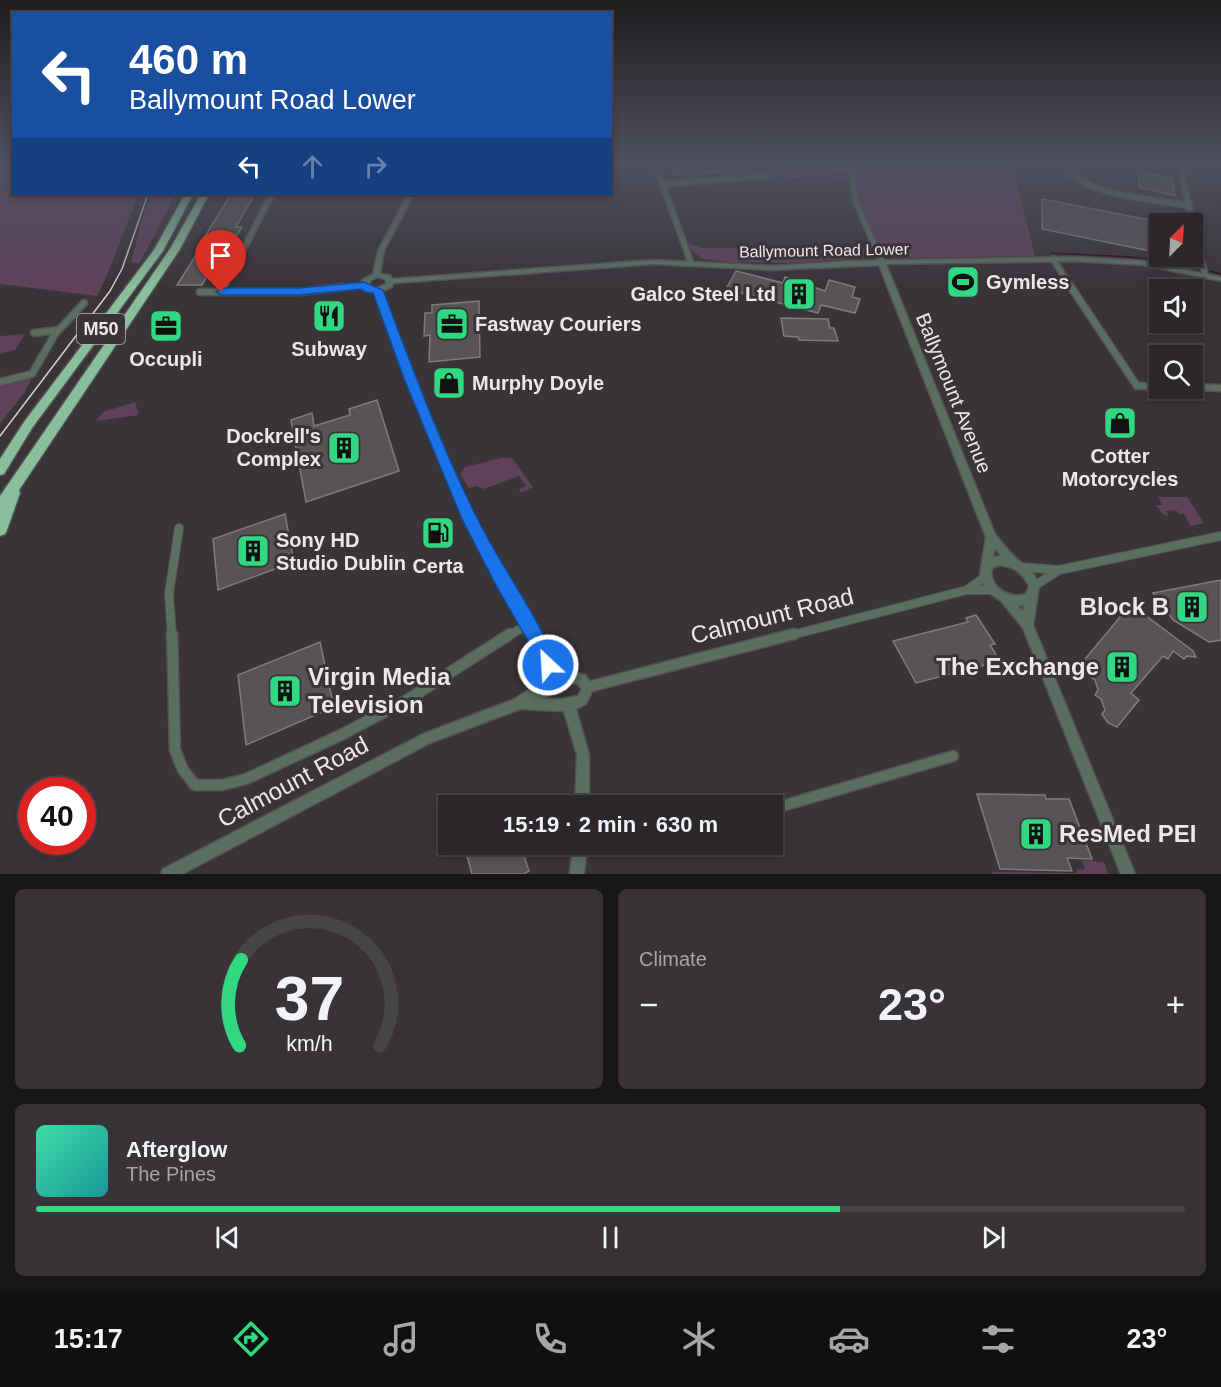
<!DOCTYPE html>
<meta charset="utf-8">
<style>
:root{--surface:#2b272a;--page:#373336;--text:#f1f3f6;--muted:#a6a5a8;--line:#474447;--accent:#31d882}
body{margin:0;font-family:Helvetica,sans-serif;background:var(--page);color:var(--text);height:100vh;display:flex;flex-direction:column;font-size:22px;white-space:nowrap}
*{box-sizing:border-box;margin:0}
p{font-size:20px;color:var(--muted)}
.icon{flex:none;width:33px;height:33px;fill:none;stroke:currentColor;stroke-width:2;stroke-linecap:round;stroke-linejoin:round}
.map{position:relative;height:874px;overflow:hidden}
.sheet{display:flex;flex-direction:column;gap:15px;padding:15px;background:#181517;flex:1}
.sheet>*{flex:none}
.top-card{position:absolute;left:12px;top:12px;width:600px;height:183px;border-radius:0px;box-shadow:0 3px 9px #0003,0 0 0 2px var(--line);background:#1a4fa0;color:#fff;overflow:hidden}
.needle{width:39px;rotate:24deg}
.fabs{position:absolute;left:1149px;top:213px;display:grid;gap:12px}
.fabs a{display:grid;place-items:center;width:54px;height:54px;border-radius:0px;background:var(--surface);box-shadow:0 3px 9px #0003,0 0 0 2px var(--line);font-size:30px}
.speed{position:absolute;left:18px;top:777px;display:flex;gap:12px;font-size:30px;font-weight:700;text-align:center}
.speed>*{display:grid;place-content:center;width:78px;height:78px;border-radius:50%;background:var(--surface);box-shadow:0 3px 9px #0003,0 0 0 2px var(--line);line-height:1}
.speed .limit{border:9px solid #d22;background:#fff;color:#111}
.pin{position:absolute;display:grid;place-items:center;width:51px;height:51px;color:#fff;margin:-62px -26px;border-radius:50% 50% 50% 0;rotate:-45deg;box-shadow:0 0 6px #0007}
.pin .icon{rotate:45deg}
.me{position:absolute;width:66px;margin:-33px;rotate:335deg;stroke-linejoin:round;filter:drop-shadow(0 0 4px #0008)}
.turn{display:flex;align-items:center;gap:21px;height:126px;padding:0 18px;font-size:27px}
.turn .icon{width:78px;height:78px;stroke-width:2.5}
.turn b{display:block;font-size:42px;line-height:51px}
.lanes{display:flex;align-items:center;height:57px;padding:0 18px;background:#0003;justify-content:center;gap:30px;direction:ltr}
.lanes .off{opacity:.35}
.big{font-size:45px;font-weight:600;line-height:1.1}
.sheet .card{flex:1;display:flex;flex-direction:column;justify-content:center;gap:9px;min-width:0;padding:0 21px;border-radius:9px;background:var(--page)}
.sheet .dial{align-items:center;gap:0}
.dial svg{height:156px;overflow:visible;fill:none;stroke:var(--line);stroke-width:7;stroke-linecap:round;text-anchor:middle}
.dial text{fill:var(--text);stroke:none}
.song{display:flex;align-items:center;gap:18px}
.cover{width:72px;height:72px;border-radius:9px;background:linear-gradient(135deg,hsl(160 70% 55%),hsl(180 70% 35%))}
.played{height:6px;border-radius:3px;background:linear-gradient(90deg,var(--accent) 70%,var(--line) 70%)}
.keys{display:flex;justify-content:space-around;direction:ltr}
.heat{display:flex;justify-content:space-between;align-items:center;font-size:33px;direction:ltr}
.sheet .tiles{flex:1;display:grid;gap:15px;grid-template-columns:1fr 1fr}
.card:last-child{grid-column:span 2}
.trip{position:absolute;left:438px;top:795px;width:345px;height:60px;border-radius:0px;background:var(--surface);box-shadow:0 3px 9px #0003,0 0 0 2px var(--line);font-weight:600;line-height:60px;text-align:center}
.menu{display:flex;height:96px;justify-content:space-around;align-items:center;background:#111011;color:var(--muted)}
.menu .icon{width:42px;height:42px}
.menu .selected{color:var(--accent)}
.menu b{font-size:27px;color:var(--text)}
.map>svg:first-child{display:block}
.green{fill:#5f4259}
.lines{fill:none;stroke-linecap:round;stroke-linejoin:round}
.stream{stroke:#2e0928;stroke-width:1.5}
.building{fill:#585356;stroke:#7f7a7e;stroke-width:1.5}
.minor-far3-casing{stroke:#555154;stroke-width:8}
.minor-far2-casing{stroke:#555154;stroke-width:9}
.minor-far1-casing{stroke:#555154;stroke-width:10}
.minor-casing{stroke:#555154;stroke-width:13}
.tertiary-casing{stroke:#555154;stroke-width:3}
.motorway-casing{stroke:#555154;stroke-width:3}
.minor-far3{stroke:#5a6f61;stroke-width:5}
.minor-far2{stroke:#5a6f61;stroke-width:6}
.minor-far1{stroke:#5a6f61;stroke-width:8}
.minor{stroke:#5a6f61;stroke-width:10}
.tertiary{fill:#5a6f61;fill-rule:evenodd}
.motorway{fill:#89be9a;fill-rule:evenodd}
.tram{stroke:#d3ced2;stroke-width:1.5}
.route{fill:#1a73e8;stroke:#114b97;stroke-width:1.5}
.labels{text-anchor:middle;stroke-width:6;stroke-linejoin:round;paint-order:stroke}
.far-street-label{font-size:16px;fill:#ebe7ea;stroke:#393438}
.shield{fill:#393438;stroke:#b6b1b5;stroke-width:1.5}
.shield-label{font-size:18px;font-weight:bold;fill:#ebe7ea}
.poi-label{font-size:20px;font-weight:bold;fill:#ebe7ea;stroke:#393438;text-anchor:start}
.street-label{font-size:20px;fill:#ebe7ea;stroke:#393438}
.near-poi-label{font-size:24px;font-weight:bold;fill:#ebe7ea;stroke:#393438;text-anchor:end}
.near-street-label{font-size:24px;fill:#ebe7ea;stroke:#393438}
</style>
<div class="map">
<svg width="1221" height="874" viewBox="0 0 1221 874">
<rect width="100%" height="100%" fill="#393438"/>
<g class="green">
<path d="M0 163H13L14 194H139C124 227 114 263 97 296L0 284Z"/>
<path d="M755 163H1012L1035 256 885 258 860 207 851 179 787 180Z"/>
<path d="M153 194H176L139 264 131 262 145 209Z"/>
<path d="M688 243 701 248 867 249 869 254 863 258 787 263 729 262 703 259 691 250Z"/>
<path d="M25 334 15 350 0 354V336Z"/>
<path d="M32 378 24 393 0 424V384Z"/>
<path d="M135 402 139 415 96 421 103 412Z"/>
<path d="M501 458H512L533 487 521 493 519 489 526 486 519 476 484 489 476 486 469 488 460 474 465 467Z"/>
<path d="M1158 497H1187L1204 523 1191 526 1184 514H1179L1176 510 1166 511 1169 516 1164 515 1155 505H1162Z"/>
<path d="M1082 860 1104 862 1108 874H993L992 872 1077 873 1076 869 1085 870Z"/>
</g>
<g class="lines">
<g class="stream">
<path d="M855 174 888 171 921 163"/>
<path d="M789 180 846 175"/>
<path d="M66 194 69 195"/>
<path d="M1051 253 1132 257 1189 266"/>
<path d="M1210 271 1221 274"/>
</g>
</g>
<g class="building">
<path d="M670 163H733L737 171 674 175Z"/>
<path d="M1139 172 1172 178 1175 196 1139 187Z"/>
<path d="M231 194H255L236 227H242L237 235H231L202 285H177L208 236H205Z"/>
<path d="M1042 199 1160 222V253L1042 229Z"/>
<path d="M736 271 783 283 785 277 825 291 829 280 855 287 852 297 860 299 855 313 821 305 818 313 726 289Z"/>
<path d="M479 301 480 357 429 362 430 335 424 336 425 313H432V305Z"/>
<path d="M781 318 828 319 830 328H834L838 341 799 340 798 337 784 336Z"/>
<path d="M377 400 399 471 306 502 291 420 312 413 314 426 350 415 349 409Z"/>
<path d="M285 514 294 562 218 590 213 539Z"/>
<path d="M1221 580V640L1209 642 1173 620 1153 593Z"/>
<path d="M1131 604 1139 607 1141 612 1193 651 1196 657 1187 656 1184 659 1173 651 1168 659 1163 656 1131 693 1139 700 1117 727 1108 723 1102 714 1105 710 1101 699 1095 695 1098 690 1095 680 1089 676 1093 672 1085 659Z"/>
<path d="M976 615 995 644 990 645 1000 661 916 683 893 641 968 622 966 618Z"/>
<path d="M320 642 334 707 246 745 238 675Z"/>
<path d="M977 794 1045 795 1046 799H1069L1092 859 1067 858 1072 871 1000 869Z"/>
<path d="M474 844H520L529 871 524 874H472L465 849Z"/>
</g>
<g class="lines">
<g class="minor-far3-casing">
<g id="minor-far3">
<path d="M655 163 691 263"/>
<path d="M850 163 856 202 882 263"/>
<path d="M1068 163 1067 169C1089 196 1155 200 1188 205"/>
<path d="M1179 163 1205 275"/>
<path d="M663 184 767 176"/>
<path d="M1053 259 1072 289"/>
<path d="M223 289 272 194"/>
<path d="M329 289 364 285"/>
</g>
</g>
<g class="minor-far2-casing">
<g id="minor-far2">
<path d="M1071 287 1137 386H1160"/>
<path d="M200 292H299L343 287"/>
<path d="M221 292 223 287"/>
<path d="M34 333 58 330"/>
<path d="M0 382 32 374 55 334 84 303"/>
<path d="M1192 387 1221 388"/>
</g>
</g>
<g class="minor-far1-casing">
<g id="minor-far1">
<path d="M1021 567 1059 570 1221 536"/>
<path d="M1034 586 1059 570"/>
<path d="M967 590 985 577"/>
<path d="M172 636 169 594 179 528"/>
<path d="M508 636 527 625"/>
<path d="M788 636 967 590H992"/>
</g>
</g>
<g class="minor-casing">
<g id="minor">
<path d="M172 634 175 750 183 770 195 785H222L246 779 343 734 407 700 510 634"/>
<path d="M588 687 794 634"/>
<path d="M772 809 953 756"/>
<path d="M588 844 625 846 653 844"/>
</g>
</g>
<g class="tertiary-casing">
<g id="tertiary">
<path d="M408 194H414L384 251 380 274 390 275 392 279 654 260 773 266 850 261 1075 257 1143 261 1221 277V281L1143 265 1075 261 886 264 995 534C1002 543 1010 553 1018 560 1031 571 1033 569 1039 586L1033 625 1135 874H1121L1023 628 1001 601 988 592 982 582 980 574 986 537 879 265 773 270 654 264 393 283 392 287 382 291 415 381 474 517 546 646 549 647 574 672 585 675 594 687 586 704 576 709 589 755V806H575L577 755 564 711 520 709 430 743 182 874H161L163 869 423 734 515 699 534 686 542 677 543 668 541 660 465 519 407 381 375 292 363 290 362 280 373 274 378 251ZM377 277 385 279 386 281V284L377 288 370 286V281ZM995 548 1001 556 993 557ZM999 565C1013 566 1023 573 1029 586L1026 594C1010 599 988 588 992 568ZM1024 605 1023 612 1018 606ZM554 669 561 676 552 681ZM572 683 578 684 582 689 578 696 561 699H542Z"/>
<path d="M573 844H587L584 874H570Z"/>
</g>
</g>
<g class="motorway-casing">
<g id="motorway">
<path d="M185 194H193L163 251 32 428 4 474 0 475V459L24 422 154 250Z"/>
<path d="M201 194H209L180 249 19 490 20 493 7 530 5 534 0 536V496L170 249Z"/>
</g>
</g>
<use href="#minor-far3" class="minor-far3"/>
<use href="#minor-far2" class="minor-far2"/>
<use href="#minor-far1" class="minor-far1"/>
<use href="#minor" class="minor"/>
<use href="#tertiary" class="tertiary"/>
<use href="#motorway" class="motorway"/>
<path class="tram" d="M0 436 110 291 122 269 148 194"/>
</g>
<linearGradient id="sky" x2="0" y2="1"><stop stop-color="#1f1d1f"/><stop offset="0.57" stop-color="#4e505e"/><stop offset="1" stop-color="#4e505e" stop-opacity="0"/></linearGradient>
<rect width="1221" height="286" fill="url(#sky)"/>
<path class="route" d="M364 282 383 290C412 367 440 444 477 518 501 567 538 615 557 665L555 671 548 674 542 671 535 653 498 589 462 519 405 381 373 293 365 292 362 289 299 295H221L216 292 221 288H299Z"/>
<defs>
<g id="stadium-square" transform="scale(1.725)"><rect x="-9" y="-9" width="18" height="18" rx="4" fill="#31d882" stroke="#393438"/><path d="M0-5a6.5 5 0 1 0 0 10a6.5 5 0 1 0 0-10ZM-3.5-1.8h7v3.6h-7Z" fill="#111"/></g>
<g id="building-square" transform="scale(1.725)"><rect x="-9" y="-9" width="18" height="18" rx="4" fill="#31d882" stroke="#393438"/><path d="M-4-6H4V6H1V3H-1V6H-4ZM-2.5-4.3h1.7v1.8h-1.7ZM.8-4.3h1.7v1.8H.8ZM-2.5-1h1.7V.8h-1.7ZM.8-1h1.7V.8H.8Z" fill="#111"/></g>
<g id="restaurant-square" transform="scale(1.725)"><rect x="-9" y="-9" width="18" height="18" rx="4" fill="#31d882" stroke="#393438"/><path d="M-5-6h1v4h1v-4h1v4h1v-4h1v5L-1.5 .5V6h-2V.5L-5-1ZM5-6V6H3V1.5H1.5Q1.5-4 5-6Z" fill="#111"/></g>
<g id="office-square" transform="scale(1.725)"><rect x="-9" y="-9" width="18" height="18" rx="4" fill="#31d882" stroke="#393438"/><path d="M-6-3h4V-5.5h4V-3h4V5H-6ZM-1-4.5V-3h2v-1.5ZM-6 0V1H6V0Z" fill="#111"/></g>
<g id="shop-square" transform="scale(1.725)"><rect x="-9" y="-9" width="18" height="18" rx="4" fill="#31d882" stroke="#393438"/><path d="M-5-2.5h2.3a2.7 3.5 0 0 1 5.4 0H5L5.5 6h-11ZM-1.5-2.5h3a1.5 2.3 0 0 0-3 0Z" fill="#111"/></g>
<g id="fuel-square" transform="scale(1.725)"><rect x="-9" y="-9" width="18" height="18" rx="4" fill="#31d882" stroke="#393438"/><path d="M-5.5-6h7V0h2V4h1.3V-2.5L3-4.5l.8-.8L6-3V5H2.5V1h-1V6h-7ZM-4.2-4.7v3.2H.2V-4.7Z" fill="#111"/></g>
</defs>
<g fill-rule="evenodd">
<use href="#stadium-square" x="963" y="282"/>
<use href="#building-square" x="799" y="294"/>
<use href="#restaurant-square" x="329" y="316"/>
<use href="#office-square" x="452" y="324"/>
<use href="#office-square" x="166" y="326"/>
<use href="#shop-square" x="449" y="383"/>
<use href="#shop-square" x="1120" y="423"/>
<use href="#building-square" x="344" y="448"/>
<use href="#fuel-square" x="438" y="533"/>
<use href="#building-square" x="253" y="551"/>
<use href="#building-square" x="1192" y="607"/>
<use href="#building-square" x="1122" y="667"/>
<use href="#building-square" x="285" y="691"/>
<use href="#building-square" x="1036" y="834"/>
</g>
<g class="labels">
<g class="far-street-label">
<text transform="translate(824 250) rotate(-1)" y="6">Ballymount Road Lower</text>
</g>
<rect class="shield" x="77" y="314" width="48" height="30" rx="4.5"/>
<g class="shield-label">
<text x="101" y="335">M50</text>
</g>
<g class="poi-label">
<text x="986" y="289">Gymless</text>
<text x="776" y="301" text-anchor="end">Galco Steel Ltd</text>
<text x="475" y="331">Fastway Couriers</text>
<text x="329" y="356" text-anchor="middle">Subway</text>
<text x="166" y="366" text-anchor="middle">Occupli</text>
<text x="472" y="390">Murphy Doyle</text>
<text x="321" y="443" text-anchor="end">Dockrell's<tspan x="321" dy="23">Complex</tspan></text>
<text x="1120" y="463" text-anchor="middle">Cotter<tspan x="1120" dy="23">Motorcycles</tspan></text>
<text x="276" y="547">Sony HD<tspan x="276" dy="23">Studio Dublin</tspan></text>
<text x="438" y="573" text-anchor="middle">Certa</text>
</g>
<g class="street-label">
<text transform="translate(954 393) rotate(68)" y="7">Ballymount Avenue</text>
</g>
<g class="near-poi-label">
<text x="1169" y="615">Block B</text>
<text x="1099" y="675">The Exchange</text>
<text x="308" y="685" text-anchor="start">Virgin Media<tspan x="308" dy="28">Television</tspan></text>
<text x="1059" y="842" text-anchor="start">ResMed PEI</text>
</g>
<g class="near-street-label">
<text transform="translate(772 616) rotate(-14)" y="8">Calmount Road</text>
<text transform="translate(293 782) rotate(-28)" y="8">Calmount Road</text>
</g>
</g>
</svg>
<div class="fabs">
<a><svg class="needle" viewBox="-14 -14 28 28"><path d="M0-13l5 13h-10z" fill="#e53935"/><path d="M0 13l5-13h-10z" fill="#a6a5a8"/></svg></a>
<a><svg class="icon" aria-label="sound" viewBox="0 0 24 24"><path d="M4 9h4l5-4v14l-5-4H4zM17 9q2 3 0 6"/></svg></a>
<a><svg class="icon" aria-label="search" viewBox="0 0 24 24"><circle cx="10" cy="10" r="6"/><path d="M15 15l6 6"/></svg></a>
</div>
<div class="speed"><div class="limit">40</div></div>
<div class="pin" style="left:221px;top:292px;background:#d93025"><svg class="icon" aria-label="arrive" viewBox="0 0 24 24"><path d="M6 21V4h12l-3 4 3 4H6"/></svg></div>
<svg class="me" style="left:548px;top:665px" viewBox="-20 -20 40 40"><circle r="17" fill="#1a73e8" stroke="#fff" stroke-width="3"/><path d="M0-11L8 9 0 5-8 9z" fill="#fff"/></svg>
<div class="trip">15:19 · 2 min · 630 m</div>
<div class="top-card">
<div class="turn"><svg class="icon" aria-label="left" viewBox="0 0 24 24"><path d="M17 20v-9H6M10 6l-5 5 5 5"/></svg><div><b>460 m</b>Ballymount Road Lower</div></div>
<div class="lanes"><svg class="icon" aria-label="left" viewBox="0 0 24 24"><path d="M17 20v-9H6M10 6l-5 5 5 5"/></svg><svg class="icon off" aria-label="ahead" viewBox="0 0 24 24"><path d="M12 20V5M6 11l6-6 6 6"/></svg><svg class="icon off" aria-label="right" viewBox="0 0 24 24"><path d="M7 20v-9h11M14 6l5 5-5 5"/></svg></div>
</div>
</div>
<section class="sheet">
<div class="tiles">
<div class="card dial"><svg viewBox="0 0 100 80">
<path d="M14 69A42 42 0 1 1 86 69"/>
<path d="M14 69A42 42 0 0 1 15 25" stroke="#31d882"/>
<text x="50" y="56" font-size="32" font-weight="700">37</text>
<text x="50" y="72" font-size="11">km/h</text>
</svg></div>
<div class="card"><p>Climate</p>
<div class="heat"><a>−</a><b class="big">23°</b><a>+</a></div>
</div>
<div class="card">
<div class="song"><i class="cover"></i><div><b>Afterglow</b><p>The Pines</p></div></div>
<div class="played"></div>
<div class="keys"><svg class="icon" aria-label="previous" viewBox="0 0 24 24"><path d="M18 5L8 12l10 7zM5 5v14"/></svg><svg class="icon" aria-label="pause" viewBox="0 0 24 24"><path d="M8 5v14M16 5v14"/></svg><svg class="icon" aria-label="next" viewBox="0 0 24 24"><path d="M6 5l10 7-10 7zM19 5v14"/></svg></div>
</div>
</div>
</section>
<nav class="menu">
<b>15:17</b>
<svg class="icon selected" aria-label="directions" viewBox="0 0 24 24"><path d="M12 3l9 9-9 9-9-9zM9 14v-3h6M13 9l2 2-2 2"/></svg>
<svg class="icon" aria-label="music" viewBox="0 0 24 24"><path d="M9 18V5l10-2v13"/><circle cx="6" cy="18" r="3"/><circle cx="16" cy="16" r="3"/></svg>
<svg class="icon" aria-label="phone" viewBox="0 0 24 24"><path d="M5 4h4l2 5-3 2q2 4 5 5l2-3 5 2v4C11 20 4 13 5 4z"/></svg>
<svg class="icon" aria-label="climate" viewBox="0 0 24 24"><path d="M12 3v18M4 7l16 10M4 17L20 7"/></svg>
<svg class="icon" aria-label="car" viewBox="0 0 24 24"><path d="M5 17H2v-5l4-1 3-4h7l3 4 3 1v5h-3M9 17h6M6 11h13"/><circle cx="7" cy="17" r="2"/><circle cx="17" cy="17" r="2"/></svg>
<svg class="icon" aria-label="filters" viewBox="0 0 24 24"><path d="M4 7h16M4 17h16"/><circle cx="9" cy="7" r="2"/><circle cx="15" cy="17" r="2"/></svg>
<b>23°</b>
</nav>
